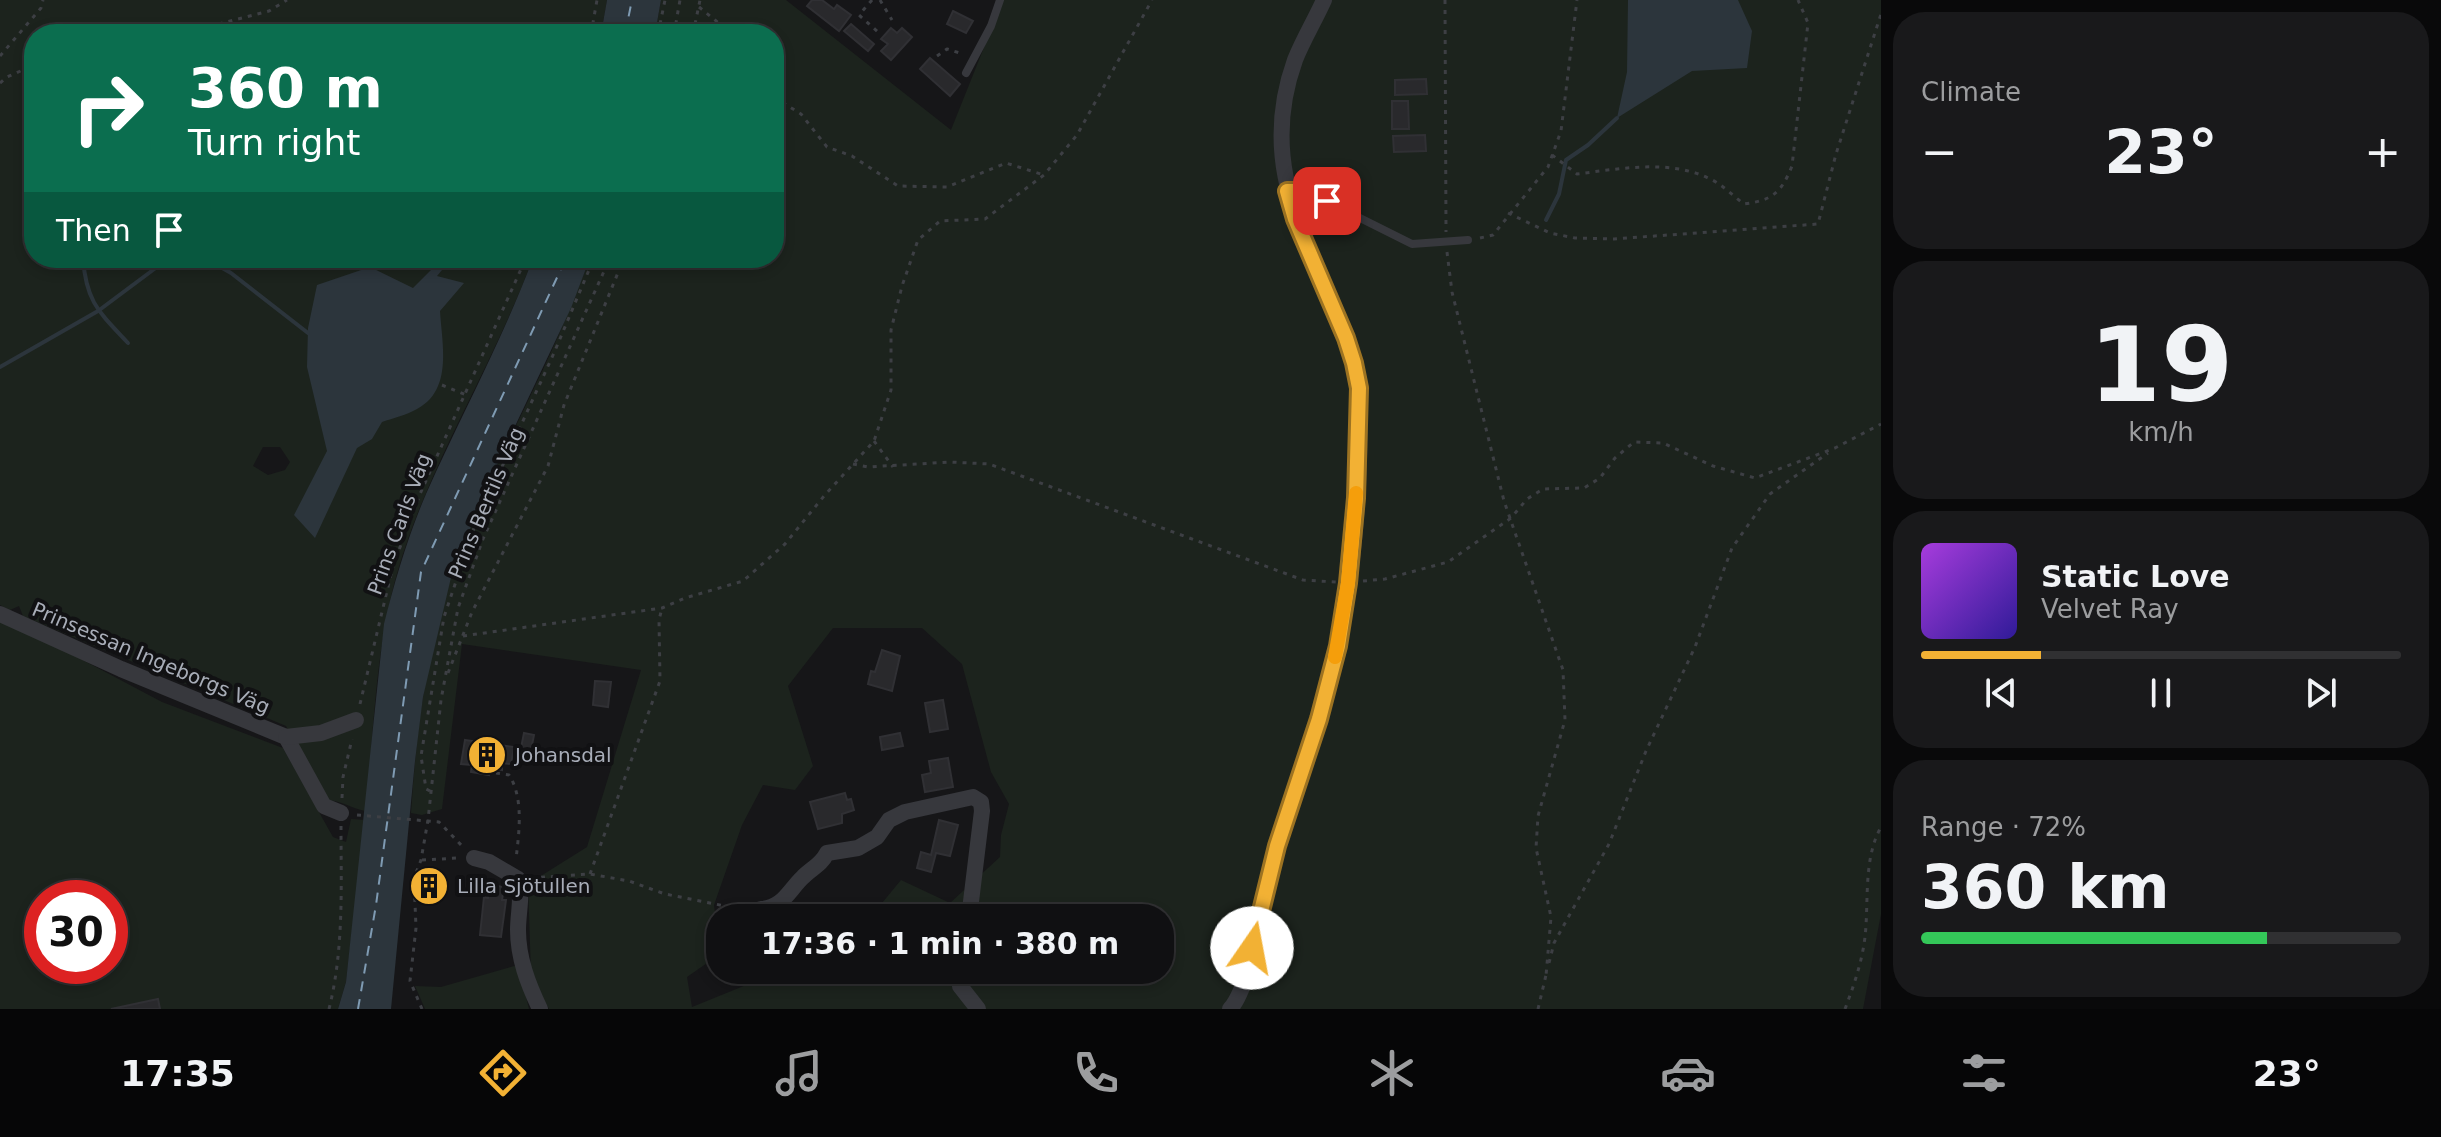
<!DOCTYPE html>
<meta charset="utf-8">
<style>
:root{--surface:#101012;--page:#19191b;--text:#f1f3f6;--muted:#9c9d9f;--line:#303032;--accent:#f2b134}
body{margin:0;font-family:"DejaVu Sans",sans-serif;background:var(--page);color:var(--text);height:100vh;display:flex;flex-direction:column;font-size:30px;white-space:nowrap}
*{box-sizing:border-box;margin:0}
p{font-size:26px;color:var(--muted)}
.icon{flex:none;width:44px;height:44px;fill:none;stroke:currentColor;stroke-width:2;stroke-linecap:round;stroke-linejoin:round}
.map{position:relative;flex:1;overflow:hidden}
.panel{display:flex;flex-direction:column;gap:12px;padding:12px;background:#09090a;width:560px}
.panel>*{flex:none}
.top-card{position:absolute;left:24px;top:24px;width:760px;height:244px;border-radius:32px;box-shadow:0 4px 12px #0003,0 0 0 2px var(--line);background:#0b6e4f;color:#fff;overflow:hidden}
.speed{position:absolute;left:24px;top:880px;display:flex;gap:16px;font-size:40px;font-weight:700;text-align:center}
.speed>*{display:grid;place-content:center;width:104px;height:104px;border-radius:50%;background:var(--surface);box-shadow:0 4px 12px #0003,0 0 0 2px var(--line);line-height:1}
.speed .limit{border:12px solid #d22;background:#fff;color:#111}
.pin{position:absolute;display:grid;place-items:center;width:68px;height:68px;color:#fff;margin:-34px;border-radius:16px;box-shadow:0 4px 12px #0006}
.me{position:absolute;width:88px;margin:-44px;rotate:12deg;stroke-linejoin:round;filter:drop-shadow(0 0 6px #0008)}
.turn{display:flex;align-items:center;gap:28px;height:168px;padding:0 32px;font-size:36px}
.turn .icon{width:104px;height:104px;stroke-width:2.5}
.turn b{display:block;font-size:56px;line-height:68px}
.then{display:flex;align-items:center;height:76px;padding:0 32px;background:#0003;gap:16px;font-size:30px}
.big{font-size:60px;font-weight:700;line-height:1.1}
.panel .tile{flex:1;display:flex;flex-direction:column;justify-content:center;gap:12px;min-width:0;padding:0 28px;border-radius:32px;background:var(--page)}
.panel .dial{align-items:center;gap:0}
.dial b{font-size:104px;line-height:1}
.song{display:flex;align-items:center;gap:24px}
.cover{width:96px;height:96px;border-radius:12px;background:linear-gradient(135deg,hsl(280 70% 55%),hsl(250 70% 35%))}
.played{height:8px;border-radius:4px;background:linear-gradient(90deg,var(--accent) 25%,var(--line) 25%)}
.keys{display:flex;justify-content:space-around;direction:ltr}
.heat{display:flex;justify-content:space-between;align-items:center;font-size:44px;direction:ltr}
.charge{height:12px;border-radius:6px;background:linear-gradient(90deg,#34c759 72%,var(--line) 0)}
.trip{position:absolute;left:706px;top:904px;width:468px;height:80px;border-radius:32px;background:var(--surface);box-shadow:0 4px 12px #0003,0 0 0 2px var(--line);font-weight:700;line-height:80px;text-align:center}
.menu{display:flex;height:128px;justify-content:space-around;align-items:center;background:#060607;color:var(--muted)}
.menu .icon{width:56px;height:56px}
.menu .selected{color:var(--accent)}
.menu b{font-size:36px;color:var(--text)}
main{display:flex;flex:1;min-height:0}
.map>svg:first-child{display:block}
.green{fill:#1c231d;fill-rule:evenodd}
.water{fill:#2c353c}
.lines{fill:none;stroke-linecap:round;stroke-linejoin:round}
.stream{stroke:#2c353c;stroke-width:4}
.ferry{stroke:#7f9bb3;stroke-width:2;stroke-dasharray:10 8;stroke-linecap:butt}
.building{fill:#29292c;stroke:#303034;stroke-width:2}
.path{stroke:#3d3f44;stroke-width:3;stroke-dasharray:4 6;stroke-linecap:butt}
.lane{stroke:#37383d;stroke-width:8}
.street{stroke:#37383d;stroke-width:16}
.route-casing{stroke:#9d7322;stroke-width:20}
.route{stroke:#f2b134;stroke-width:14}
.slow{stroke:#f59e0b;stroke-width:14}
.labels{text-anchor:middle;stroke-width:8;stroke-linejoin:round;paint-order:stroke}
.street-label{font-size:20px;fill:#a8adb8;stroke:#111113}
.poi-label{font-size:20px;fill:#a8adb8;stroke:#111113;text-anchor:start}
</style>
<main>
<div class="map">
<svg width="1881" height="1009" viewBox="0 0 1881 1009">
<rect width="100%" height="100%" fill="#161618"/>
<g class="green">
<path d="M0 0H607L601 34H34V258H533C494 364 430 461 398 570 375 648 374 731 366 811 352 809 339 799 325 800L286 726 23 616 19 606 10 610 0 605ZM263 447H280L290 462 285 470 268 475 253 466Z"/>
<path d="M661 0H786L951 130 1003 0H1881V914L1863 1009H549L531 974 528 884 587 847 641 670 462 644 442 809 422 815 411 813C416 733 427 646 453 569 474 506 507 446 535 386 556 344 573 301 590 258H774V34H655ZM833 628H922L962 664 991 772 1009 804 1001 835 1000 857 950 903 901 880 882 903H835V918H1160V970H797L793 973 756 981 692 1007 687 977 720 954 714 905 742 825 763 785 795 790 813 766 788 686Z"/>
<path d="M0 620 77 657 162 702 283 748 333 837 346 842 351 819 365 820 346 982 338 1009H0ZM42 898H110V966H42Z"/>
<path d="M518 965 529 1009H425L415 986 441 987Z"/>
</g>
<g class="water">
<path d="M607 0H661L655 34H601Z"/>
<path d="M1628 0H1738L1752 31 1747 68 1692 71 1617 118 1627 72Z"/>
<path d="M443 258H452L437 276 464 283 440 311C442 344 453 390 417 409 407 415 393 418 382 422L372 439 357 448 315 538 294 515 327 451 307 367 308 328 317 285 370 267 413 288Z"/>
<path d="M533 258H590L571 308 500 458 453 569 423 697 415 761 391 1009H338L346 982 384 624C395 580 408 536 426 494 461 415 503 339 533 258Z"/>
</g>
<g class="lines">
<g class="stream">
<path d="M1546 220 1559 194 1566 160 1588 145 1617 118"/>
<path d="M83 258C86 302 99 312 128 343"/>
<path d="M177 258 210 261 231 273 308 333"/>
<path d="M0 367 98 311 169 258"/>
</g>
<g class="ferry">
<path d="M625 34 632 0"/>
<path d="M358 1009 376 905 421 572 566 258"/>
</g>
</g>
<g class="building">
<path d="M812 0H822L834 9 837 5 851 15 839 31 807 6Z"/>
<path d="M953 11 973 21 966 33 947 24Z"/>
<path d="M851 24 874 44 868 51 844 31Z"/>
<path d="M891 28 897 33 902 28 912 37 891 60 881 51 888 44 881 39Z"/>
<path d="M930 58 960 84 950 96 920 69Z"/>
<path d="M1426 79 1427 94 1395 95V80Z"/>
<path d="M1392 101H1408L1409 129H1392Z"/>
<path d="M1425 135 1426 151 1394 152 1393 136Z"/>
<path d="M882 650 900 656 892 691 868 684 871 671 875 672Z"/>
<path d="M595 681 611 682 608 707 593 705Z"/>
<path d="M943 700 948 729 930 732 925 703Z"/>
<path d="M524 733 534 735 530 755 520 753Z"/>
<path d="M900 733 903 746 882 750 880 737Z"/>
<path d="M465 740 514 747 511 764 502 763V770L490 768 489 775 471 772 472 765 461 764Z"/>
<path d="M948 758 953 787 925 792 922 775 931 773 929 761Z"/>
<path d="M845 793 847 800 851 799 854 810 842 814V823L818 829 810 802Z"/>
<path d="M939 820 958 825 950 856 936 853 931 872 917 868 921 852 931 855Z"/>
<path d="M423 877 439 881V892L419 891V881H423Z"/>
<path d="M489 885 504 887 502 900H506L501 937 480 935 484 897 488 898Z"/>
<path d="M158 999 160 1009H111Z"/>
</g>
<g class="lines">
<g class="path">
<path d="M872 0 859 15 878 32"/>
<path d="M880 0 892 20"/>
<path d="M1445 0 1446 232"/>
<path d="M699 7 732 34"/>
<path d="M180 34 269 11 287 0"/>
<path d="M591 34 597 0"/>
<path d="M658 34 665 0"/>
<path d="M674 34 680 0"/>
<path d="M693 34 700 0"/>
<path d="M0 56 41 8 43 0"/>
<path d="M937 56 947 49 963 54"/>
<path d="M0 83 7 77 34 65"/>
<path d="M774 97 801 114 827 147 852 156 898 186 947 187 1006 163 1044 175"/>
<path d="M1552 155 1577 174C1618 169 1669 159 1708 178 1721 183 1733 196 1744 204 1773 200 1781 193 1792 166L1808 23 1798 0"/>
<path d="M1508 213 1550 233 1575 238 1614 239 1818 224 1836 154 1881 14"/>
<path d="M1480 238 1493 235 1548 167 1561 131 1577 0"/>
<path d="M1447 252 1452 292 1504 501 1563 670 1565 720 1538 816 1536 848 1551 917 1546 976"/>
<path d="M442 385 466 395"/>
<path d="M874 441 893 467"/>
<path d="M853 464 868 467 950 462 989 464 1303 580 1336 582"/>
<path d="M1363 581 1385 579 1448 562 1511 518 1527 499 1543 489 1584 488 1600 478 1615 458 1634 442 1663 443 1713 466 1755 478 1835 448 1881 424"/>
<path d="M463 636 662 608 685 598 743 581 785 544 824 496 874 441 891 390V330L902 286 918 240 940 221 985 219 1044 175 1077 135 1152 0"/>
<path d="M448 673 472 612 548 466 564 405 624 258"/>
<path d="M360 704 393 566 420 494 526 258"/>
<path d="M496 773 509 775C524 798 519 833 516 859"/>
<path d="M430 791 426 789 421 756 444 617 474 528 554 353 594 258"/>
<path d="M342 798 343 777 352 739"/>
<path d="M357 815 439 822 465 849"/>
<path d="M422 860 458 858"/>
<path d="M590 874 660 681 659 620 662 608"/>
<path d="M531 878 590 874 629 881 665 894 740 909 747 908"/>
<path d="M1549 963 1554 943 1609 844 1646 751 1695 647 1732 548 1770 494 1828 453"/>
<path d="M329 1009C344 949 341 887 341 826"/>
<path d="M422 1009 410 981 416 928 414 878 421 860 428 820 441 700 458 608 483 539 610 258"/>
<path d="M1538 1009 1546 975"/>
<path d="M1845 1009C1854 985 1862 962 1865 937 1869 902 1863 859 1881 827"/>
</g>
<g class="lane">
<path d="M966 73 991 26 1000 0"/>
<path d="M1287 191H1306L1412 244 1468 240"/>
</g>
<g class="street">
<path d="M0 614 121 669 286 737 324 806 341 813"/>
<path d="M286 737 321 733 356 720"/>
<path d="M474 858 489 862 518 879C523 895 518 913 518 930 518 958 528 984 540 1009"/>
<path d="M761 909C783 908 789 890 803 877 812 868 821 865 827 853L858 848 877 837 889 820 905 812 973 797 981 802 982 811 969 918"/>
<path d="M963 970 960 986 978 1009"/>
<path d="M1230 1009C1253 984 1265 885 1276 847 1289 805 1305 763 1318 721 1351 616 1362 500 1359 391 1358 355 1339 319 1325 288 1291 210 1264 146 1295 60 1303 40 1315 20 1324 0"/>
</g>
</g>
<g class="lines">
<g class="route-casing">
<path id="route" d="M1252 948 1277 846 1319 719 1338 646 1348 583 1356 498 1359 388 1354 363 1346 338 1295 219 1287 191H1306L1327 201"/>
</g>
<use href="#route" class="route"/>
<path class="slow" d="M1335 657 1348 583 1356 493"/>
</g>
<defs>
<g id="building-disc" transform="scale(2)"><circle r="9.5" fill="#f2b134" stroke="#111113"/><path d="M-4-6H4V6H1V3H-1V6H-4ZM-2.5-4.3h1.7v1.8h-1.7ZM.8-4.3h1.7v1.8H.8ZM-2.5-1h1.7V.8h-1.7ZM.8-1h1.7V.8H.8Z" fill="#111"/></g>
</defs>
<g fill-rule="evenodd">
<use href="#building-disc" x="487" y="755"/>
<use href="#building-disc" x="429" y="886"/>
</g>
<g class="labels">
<g class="street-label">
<text transform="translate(486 503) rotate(-67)" y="7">Prins Bertils Väg</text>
<text transform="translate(399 524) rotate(-70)" y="7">Prins Carls Väg</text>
<text transform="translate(151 658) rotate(23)" y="7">Prinsessan Ingeborgs Väg</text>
</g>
<g class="poi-label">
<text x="515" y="762">Johansdal</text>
<text x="457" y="893">Lilla Sjötullen</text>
</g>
</g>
</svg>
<div class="speed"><div class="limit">30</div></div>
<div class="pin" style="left:1327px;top:201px;background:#d93025"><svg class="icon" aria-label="arrive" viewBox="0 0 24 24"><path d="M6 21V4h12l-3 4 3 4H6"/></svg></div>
<svg class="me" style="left:1252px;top:948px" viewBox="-20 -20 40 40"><circle r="19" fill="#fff"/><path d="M0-13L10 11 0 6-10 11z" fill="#f2b134"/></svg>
<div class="trip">17:36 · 1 min · 380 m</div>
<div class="top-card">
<div class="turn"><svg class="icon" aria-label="right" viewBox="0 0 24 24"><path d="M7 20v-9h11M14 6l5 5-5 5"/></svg><div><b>360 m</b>Turn right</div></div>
<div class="then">Then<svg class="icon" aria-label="arrive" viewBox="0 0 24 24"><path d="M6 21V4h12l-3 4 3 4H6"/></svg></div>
</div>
</div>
<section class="panel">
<div class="tile"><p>Climate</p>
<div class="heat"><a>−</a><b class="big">23°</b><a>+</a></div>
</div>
<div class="tile dial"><b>19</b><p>km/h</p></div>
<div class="tile">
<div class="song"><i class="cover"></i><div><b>Static Love</b><p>Velvet Ray</p></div></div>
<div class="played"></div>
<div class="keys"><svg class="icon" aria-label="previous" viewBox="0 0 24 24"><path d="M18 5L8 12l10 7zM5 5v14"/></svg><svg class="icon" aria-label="pause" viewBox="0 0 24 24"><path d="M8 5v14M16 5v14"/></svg><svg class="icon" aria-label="next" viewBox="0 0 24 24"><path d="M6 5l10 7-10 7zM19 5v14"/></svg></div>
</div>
<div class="tile"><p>Range · 72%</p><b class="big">360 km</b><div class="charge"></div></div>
</section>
</main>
<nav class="menu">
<b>17:35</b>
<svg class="icon selected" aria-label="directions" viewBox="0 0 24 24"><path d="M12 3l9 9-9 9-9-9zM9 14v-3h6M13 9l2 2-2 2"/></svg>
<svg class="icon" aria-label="music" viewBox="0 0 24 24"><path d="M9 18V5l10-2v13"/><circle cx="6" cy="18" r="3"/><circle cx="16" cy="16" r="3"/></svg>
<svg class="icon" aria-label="phone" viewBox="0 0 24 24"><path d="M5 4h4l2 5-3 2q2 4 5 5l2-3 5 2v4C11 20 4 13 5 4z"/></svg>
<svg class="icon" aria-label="climate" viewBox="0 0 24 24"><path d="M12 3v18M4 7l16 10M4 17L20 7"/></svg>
<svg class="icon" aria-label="car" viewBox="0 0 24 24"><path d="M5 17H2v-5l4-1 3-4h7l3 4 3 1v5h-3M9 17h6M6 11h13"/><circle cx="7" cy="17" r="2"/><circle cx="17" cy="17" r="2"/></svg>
<svg class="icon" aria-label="filters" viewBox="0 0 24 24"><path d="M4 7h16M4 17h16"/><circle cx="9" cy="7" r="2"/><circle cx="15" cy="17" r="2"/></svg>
<b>23°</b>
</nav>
